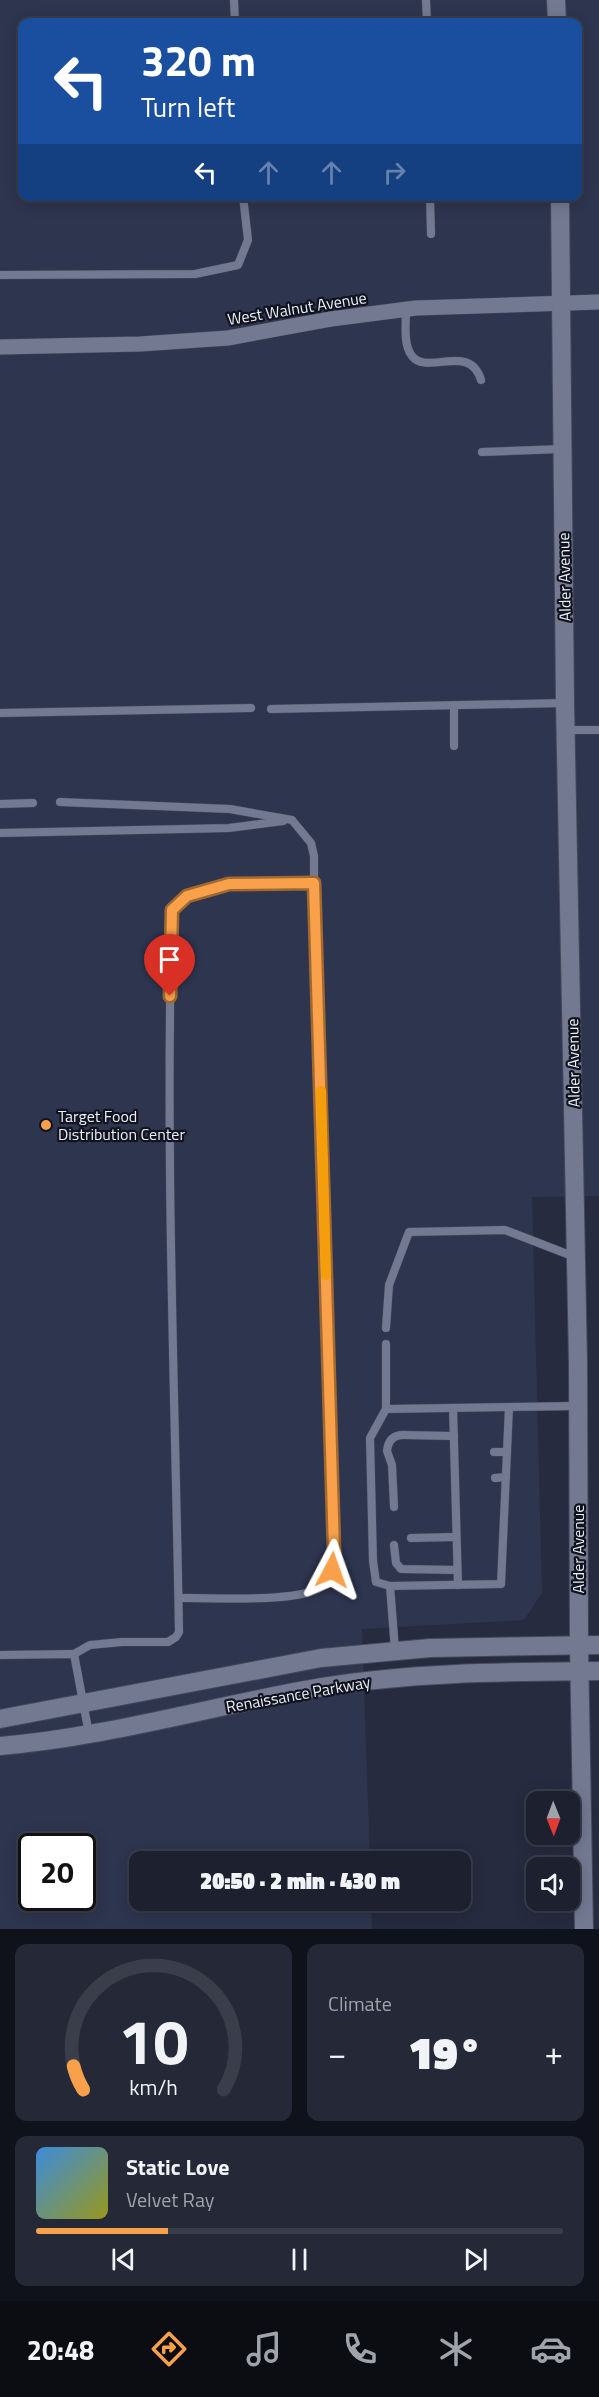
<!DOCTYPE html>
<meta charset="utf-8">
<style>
:root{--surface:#1c202f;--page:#252837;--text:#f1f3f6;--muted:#a0a3aa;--line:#3a3e4b;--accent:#f8a14a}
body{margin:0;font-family:"Titillium Web",sans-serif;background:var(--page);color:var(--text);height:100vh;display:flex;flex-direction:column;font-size:22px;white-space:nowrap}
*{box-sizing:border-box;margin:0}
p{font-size:20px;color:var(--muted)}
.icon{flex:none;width:33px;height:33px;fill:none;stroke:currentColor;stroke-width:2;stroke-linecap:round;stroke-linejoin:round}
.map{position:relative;height:1929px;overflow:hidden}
.details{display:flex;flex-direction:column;gap:15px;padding:15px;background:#0f121a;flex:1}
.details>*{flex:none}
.top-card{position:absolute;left:18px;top:18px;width:564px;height:183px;border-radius:12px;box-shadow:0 3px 15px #0003,0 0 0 2px var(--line);background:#1a4fa0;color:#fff;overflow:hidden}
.needle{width:39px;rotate:179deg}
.controls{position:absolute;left:526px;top:1791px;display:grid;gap:12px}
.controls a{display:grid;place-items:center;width:54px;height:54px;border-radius:12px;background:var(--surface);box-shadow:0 3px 15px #0003,0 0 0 2px var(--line);font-size:30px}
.speed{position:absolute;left:18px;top:1833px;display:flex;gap:12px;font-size:30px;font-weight:700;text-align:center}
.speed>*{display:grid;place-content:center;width:78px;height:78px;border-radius:50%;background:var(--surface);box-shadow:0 3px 15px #0003,0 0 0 2px var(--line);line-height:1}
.speed .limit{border:3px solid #111;border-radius:9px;background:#fff;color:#111}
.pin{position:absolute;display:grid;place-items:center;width:51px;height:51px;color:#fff;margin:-62px -26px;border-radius:50% 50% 50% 0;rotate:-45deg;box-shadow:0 0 6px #0007}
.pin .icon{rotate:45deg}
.me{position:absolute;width:66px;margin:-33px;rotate:4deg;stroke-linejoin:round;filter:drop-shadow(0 0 4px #0008)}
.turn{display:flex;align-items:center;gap:21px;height:126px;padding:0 24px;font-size:27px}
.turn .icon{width:78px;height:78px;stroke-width:2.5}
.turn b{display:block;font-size:42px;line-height:51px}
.lanes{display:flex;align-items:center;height:57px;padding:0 24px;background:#0003;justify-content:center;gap:30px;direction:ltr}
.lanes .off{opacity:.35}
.big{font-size:45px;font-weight:800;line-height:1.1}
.details .card{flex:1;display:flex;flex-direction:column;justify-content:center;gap:9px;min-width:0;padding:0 21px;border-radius:12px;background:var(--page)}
.details .dial{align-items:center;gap:0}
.dial svg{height:156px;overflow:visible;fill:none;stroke:var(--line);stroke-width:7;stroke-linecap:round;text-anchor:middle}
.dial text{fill:var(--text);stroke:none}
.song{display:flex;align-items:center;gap:18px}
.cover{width:72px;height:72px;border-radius:9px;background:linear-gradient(135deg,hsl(210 70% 55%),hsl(60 70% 35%))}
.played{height:6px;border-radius:3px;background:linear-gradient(90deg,var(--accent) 25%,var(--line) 25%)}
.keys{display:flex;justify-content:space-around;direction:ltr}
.heat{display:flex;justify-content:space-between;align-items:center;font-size:33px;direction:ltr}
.details .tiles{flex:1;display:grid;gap:15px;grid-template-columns:1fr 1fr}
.card:last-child{grid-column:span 2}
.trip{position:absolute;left:129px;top:1851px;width:342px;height:60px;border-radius:12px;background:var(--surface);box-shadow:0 3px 15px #0003,0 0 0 2px var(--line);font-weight:800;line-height:60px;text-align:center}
.dock{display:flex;height:96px;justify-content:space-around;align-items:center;background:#0b0d13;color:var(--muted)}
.dock .icon{width:42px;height:42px}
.dock .on{color:var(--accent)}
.dock b{font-size:27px;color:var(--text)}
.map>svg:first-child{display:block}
.built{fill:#2e354f;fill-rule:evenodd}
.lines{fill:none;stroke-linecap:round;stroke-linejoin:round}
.lane-casing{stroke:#444859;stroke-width:9}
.street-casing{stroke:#444859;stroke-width:16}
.secondary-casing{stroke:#444859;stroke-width:20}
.lane{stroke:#727991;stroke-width:8}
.street{stroke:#727991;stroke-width:15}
.secondary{stroke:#727991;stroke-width:18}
.route-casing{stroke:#a16930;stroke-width:15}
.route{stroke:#f8a14a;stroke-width:10}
.slow{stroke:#f59e0b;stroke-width:10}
.poi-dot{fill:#f8a14a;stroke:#12141d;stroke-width:2}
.labels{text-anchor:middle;stroke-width:4.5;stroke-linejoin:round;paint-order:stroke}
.street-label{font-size:16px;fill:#eaeefc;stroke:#12141d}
.poi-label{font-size:16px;fill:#eaeefc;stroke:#12141d;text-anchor:start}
</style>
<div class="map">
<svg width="599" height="1929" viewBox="0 0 599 1929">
<rect width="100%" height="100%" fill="#262b3f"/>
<path class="built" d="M0 0H599V1196L532 1197 542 1593 524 1620 362 1629 370 1861 140 1862V1900L371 1901 372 1929H0ZM22 22H578V196H22ZM32 1846H82V1898H32Z"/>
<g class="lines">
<g class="lane-casing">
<g id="lane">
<path d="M234 0 235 22"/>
<path d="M426 0 427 22"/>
<path d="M430 196 431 234"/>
<path d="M0 275 195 274 238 265 248 240 243 196"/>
<path d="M406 310C406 323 403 345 412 356 427 376 470 342 481 380"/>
<path d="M482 452 562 449"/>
<path d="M271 709 564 703"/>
<path d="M0 713 251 708"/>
<path d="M566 730H599"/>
<path d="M454 746V706"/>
<path d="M60 802 230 809 292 820 311 843 314 856V883L229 884 187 895 172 910C165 1150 175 1391 179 1632L176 1637 168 1642H122L90 1645 74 1654"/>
<path d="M0 804 33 803"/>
<path d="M0 833 229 828 283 821"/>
<path d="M386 1328 389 1285 409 1232 505 1230 575 1257"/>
<path d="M386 1344V1409L370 1438 373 1561 376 1582 390 1586"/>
<path d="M453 1408 458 1585"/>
<path d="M386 1409 578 1406"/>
<path d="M494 1452H507"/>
<path d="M495 1478 506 1477"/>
<path d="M394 1507 392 1465 387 1451C388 1441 393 1435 403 1435L454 1436"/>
<path d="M411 1538 456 1537"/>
<path d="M394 1545 396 1563 401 1569 457 1570"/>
<path d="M179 1598C207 1597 306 1604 323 1585 332 1575 333 1562 335 1550L314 883"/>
<path d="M395 1650 390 1586 501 1584 509 1407"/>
<path d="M0 1655 74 1654 89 1734"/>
</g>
</g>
<g class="street-casing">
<path id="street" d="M0 347 140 344 228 338 331 319 416 308 599 302"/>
</g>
<g class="secondary-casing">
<g id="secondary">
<path d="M556 0 557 22"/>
<path d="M560 196 565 703 578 1363 579 1645 584 1929"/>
<path d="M0 1719 321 1658 430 1648 599 1645"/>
<path d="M0 1746C109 1737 215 1705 322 1687 414 1672 506 1672 599 1671"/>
</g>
</g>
<use href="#lane" class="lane"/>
<use href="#street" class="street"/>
<use href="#secondary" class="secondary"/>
</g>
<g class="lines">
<g class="route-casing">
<path id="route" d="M170 996 172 910 187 896 229 884 314 883 334 1550 332 1570"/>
</g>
<use href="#route" class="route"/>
<path class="slow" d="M321 1091 326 1275"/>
</g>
<circle class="poi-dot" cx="46" cy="1125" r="6"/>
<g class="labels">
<g class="street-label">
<text transform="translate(297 308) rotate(-9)" y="6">West Walnut Avenue</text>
<text transform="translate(564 577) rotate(-91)" y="6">Alder Avenue</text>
<text transform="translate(573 1063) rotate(-91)" y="6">Alder Avenue</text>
<text transform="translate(578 1549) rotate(-90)" y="6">Alder Avenue</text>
<text transform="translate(298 1694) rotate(-10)" y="6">Renaissance Parkway</text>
</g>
<g class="poi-label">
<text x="58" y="1122">Target Food<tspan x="58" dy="18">Distribution Center</tspan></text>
</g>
</g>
</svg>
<div class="controls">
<a><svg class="needle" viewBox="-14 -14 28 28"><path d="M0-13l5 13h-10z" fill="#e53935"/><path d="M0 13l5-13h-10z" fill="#a0a3aa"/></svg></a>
<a><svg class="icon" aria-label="sound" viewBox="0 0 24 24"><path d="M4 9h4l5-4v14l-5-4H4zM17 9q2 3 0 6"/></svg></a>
</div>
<div class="speed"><div class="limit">20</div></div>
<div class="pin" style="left:170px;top:996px;background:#d93025"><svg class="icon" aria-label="arrive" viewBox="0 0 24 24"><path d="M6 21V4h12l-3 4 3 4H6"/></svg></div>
<svg class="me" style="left:332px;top:1570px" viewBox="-20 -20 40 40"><path d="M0-17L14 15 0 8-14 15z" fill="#f8a14a" stroke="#fff" stroke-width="4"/></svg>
<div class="trip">20:50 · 2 min · 430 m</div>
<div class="top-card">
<div class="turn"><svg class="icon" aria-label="left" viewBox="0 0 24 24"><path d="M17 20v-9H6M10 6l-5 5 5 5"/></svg><div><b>320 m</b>Turn left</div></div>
<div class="lanes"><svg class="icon" aria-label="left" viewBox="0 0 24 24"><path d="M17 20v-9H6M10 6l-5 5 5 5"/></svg><svg class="icon off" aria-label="ahead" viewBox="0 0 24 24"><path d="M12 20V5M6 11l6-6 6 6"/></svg><svg class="icon off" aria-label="ahead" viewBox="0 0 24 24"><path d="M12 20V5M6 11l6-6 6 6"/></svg><svg class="icon off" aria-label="right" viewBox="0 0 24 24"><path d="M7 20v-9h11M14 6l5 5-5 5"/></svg></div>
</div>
</div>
<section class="details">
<div class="tiles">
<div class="card dial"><svg viewBox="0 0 100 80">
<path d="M14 69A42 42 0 1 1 86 69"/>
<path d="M14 69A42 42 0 0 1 9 57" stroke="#f8a14a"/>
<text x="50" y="56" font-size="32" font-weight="700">10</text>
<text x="50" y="72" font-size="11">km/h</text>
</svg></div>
<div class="card"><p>Climate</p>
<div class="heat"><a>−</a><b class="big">19°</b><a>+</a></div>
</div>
<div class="card">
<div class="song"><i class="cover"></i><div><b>Static Love</b><p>Velvet Ray</p></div></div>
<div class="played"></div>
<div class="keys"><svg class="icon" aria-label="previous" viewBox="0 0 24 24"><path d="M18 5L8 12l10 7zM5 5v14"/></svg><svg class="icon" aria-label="pause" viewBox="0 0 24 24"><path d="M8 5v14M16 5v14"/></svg><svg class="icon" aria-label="next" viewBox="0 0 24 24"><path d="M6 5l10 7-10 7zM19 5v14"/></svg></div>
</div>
</div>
</section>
<nav class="dock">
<b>20:48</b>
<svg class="icon on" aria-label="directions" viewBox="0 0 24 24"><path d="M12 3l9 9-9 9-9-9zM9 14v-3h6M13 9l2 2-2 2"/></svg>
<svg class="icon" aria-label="music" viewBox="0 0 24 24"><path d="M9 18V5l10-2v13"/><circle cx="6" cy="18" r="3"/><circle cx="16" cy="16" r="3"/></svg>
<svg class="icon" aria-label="phone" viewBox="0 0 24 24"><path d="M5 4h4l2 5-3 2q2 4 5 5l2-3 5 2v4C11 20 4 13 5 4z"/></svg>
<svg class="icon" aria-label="climate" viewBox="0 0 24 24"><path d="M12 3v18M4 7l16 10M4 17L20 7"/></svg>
<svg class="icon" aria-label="car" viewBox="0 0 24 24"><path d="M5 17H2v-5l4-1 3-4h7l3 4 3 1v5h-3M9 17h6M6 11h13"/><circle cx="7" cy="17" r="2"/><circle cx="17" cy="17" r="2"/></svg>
</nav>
